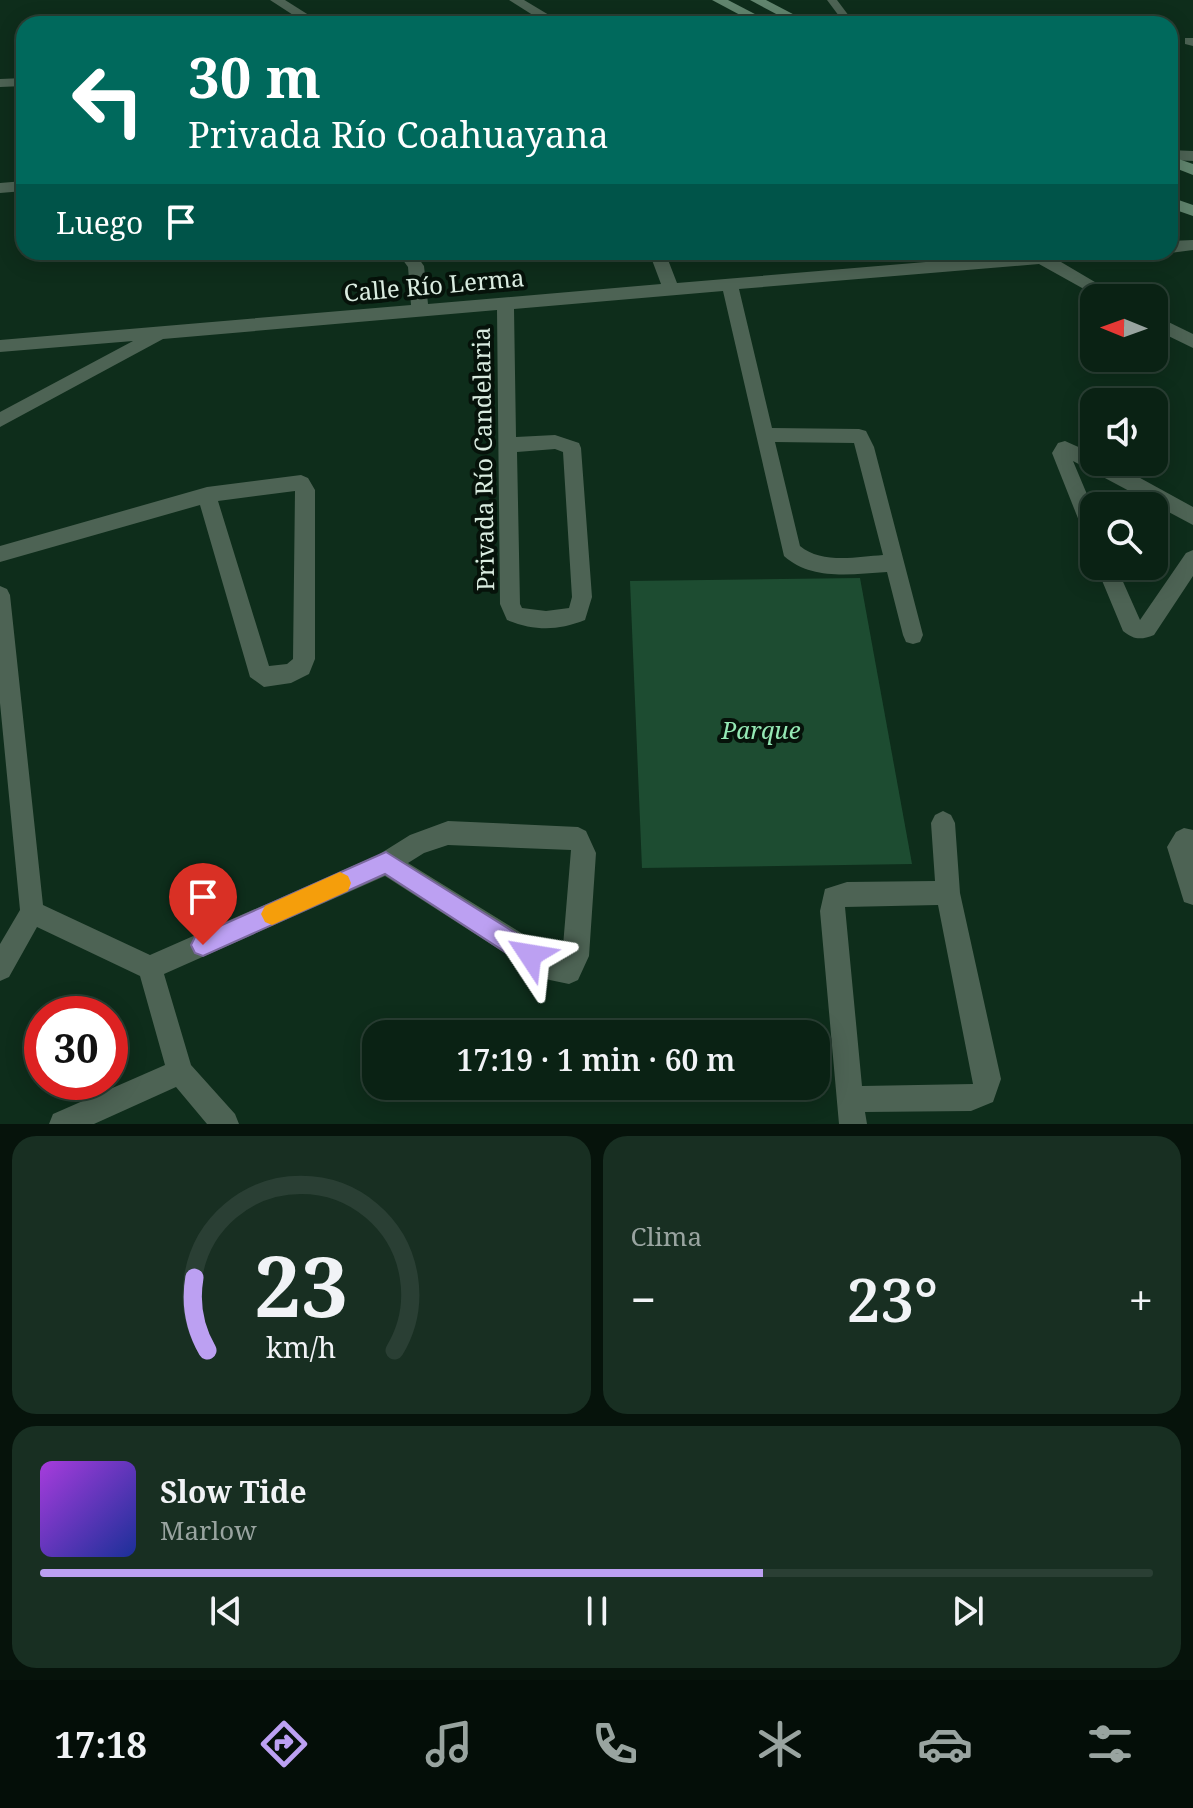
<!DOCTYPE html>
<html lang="es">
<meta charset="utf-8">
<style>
:root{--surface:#0a2214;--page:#182f22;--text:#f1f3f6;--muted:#99a4a0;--line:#2a3f34;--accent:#bca0f2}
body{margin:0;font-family:"Noto Serif",serif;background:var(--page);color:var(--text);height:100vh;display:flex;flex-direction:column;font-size:30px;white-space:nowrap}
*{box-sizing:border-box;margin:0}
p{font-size:26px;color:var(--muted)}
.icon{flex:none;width:44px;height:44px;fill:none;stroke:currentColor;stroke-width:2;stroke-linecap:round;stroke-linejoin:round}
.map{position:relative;height:1124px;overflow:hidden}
.panel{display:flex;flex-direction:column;gap:12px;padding:12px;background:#06130b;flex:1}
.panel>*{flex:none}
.hud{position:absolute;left:16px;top:16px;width:1162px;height:244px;border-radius:24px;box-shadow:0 4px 20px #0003,0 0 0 2px var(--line);background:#00695c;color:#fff;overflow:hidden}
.needle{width:52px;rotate:271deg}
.tools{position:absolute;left:1080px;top:284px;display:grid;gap:16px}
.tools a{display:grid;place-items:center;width:88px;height:88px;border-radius:16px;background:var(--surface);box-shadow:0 4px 20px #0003,0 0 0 2px var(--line);font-size:40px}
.speed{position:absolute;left:24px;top:996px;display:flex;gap:16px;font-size:40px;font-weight:700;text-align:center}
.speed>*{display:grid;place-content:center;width:104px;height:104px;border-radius:50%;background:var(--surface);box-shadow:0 4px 20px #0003,0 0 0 2px var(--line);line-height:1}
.speed .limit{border:12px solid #d22;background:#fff;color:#111}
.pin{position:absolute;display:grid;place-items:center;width:68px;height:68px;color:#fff;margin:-82px -34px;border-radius:50% 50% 50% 0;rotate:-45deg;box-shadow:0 0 8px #0007}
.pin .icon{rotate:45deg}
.me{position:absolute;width:88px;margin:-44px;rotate:303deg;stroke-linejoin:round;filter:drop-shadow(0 0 6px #0008)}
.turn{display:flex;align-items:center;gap:28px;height:168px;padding:0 40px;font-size:36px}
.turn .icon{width:104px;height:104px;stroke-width:2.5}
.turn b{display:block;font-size:56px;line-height:68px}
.then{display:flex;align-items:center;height:76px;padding:0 40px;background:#0003;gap:16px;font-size:30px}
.big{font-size:60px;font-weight:600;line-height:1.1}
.panel .tile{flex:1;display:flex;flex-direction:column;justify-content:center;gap:12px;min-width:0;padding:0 28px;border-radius:24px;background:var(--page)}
.panel .dial{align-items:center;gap:0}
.dial svg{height:208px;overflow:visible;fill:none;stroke:var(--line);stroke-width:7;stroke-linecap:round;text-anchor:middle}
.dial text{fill:var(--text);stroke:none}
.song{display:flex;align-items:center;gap:24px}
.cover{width:96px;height:96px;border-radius:12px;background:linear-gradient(135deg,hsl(280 70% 55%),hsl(230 70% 35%))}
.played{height:8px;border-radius:4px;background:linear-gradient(90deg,var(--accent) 65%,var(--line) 65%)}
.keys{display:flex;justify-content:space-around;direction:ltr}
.heat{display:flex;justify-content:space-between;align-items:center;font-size:44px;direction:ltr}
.panel .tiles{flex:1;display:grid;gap:12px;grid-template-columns:1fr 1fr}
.tile:last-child{grid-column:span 2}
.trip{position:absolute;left:362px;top:1020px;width:468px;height:80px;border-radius:24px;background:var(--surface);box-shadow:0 4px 20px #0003,0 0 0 2px var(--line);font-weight:600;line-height:80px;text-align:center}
.tabs{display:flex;height:128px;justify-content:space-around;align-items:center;background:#040e08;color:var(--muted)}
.tabs .icon{width:56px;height:56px}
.tabs .on{color:var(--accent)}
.tabs b{font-size:36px;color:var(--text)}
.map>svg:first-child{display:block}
.green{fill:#1d4c31}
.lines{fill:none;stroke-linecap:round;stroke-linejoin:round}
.lane{fill:#4d6354;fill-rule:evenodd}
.street{fill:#4d6354;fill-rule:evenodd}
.secondary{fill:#61856e;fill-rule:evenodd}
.route{fill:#bca0f2;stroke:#7a689d;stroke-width:2}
.slow{fill:#f59e0b}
.labels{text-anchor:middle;stroke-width:8;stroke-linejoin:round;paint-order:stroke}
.street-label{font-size:24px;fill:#daece0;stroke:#06120a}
.park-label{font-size:24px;font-style:italic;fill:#95e9b5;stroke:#06120a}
</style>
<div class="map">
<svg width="1193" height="1124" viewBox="0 0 1193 1124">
<rect width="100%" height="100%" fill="#0e2d1b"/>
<path class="green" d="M860 578 912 864 642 868 630 581Z"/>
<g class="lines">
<path class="lane" d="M827 0H837L855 24H845Z"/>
<g class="street">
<path d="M270 0H285L323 24H307Z"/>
<path d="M509 0H524L564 24H547Z"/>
<path d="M1185 38H1193V46L1185 44Z"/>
<path d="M24 78V86L0 87V79Z"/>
<path d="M1170 150 1193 151V161L1170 160Z"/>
<path d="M24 181V191L0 193V183Z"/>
<path d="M1193 240V250L1170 253 1168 252 1170 241Z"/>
<path d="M397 252H414L424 266 428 304 661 284 649 252H665L677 283 1045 252H1119L1111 258 1061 262 1122 298H1100L1039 264 739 289 772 428 859 429 866 431 874 447 923 635 920 642 913 644 906 642 903 635 887 572C852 574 812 581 784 556L723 291 514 309 516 437 555 435 579 443 581 448 592 597 585 620C557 631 535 631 507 620L500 604 497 310 163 339 0 427V412L133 341 0 352V340L411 305 408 267ZM775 442 854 443 883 555C857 557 821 564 800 546ZM555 449 563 452 572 597 569 608 546 611 522 608 520 604 517 452Z"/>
<path d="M1154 315 1193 334V348L1154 329Z"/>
<path d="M1065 441 1094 454V462H1111L1193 507V525L1073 461 1094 511V543L1087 541 1052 453 1058 443Z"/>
<path d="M301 475 308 478 315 490V659L309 674 291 683 264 687 250 677 200 505 0 562V546L207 487ZM295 491 293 659 287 664 269 666 218 501Z"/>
<path d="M1193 550V576L1154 635C1141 640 1134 640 1123 631L1096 566H1116L1140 620 1186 553Z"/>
<path d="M0 586 7 589 10 595 43 905 150 955 378 855 410 835 448 821 578 827 586 831 596 853 589 956 578 980 569 984 545 979 385 876 164 974 191 1065 235 1114 239 1124H207L176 1087 94 1124H49L53 1114 165 1065 140 976 37 927 9 977 0 981V944L20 910 0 703ZM448 845 571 850 562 958 408 863 424 853Z"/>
<path d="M943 811 951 815 955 823 960 893 1001 1079 993 1102 971 1111 865 1112 867 1124H839L820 911 825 889 847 882 935 881 931 823 935 815ZM938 905 973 1084 862 1086 845 907Z"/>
<path d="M1184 828 1193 830V905L1184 902 1167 847 1176 832Z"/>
</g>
<g class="secondary">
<path d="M712 0H728L774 24H757Z"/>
<path d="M750 0H766L812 24H795Z"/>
<path d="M1170 156 1193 164V175L1170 166Z"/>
<path d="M1170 197 1193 205V216L1170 208Z"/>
</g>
</g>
<path class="route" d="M386 852 538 947 541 955 538 963 530 966 522 963 385 874 203 956 195 953 191 945 195 937Z"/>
<path class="slow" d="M340 872 348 876 351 883 348 891 272 925 265 922 261 914 265 906Z"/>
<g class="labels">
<g class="street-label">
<text transform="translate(434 286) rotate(-5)" y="8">Calle Río Lerma</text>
<text transform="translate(484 459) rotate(-91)" y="8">Privada Río Candelaria</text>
</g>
<g class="park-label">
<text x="761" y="739">Parque</text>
</g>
</g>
</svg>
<div class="tools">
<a><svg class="needle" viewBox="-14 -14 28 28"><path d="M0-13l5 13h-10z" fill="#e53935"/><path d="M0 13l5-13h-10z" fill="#99a4a0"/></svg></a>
<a><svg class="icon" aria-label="sound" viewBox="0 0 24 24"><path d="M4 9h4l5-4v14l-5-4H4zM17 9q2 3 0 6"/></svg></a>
<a><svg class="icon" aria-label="search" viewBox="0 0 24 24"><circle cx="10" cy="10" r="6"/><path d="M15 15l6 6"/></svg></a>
</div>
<div class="speed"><div class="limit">30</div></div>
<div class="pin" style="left:203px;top:945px;background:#d93025"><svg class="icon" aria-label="arrive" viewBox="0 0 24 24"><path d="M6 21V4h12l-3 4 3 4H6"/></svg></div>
<svg class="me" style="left:530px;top:955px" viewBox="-20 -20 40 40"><path d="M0-17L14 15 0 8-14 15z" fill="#bca0f2" stroke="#fff" stroke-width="4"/></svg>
<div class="trip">17:19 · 1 min · 60 m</div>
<div class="hud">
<div class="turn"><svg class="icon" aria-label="left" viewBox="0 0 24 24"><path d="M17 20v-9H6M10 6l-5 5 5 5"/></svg><div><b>30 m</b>Privada Río Coahuayana</div></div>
<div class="then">Luego<svg class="icon" aria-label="arrive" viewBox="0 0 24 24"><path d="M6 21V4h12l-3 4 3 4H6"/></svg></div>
</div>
</div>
<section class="panel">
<div class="tiles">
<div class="tile dial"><svg viewBox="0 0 100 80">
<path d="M14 69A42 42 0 1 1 86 69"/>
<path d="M14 69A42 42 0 0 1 9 41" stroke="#bca0f2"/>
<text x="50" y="56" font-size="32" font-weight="700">23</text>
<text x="50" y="72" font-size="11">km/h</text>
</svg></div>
<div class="tile"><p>Clima</p>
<div class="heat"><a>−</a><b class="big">23°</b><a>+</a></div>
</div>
<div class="tile">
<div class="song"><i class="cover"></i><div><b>Slow Tide</b><p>Marlow</p></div></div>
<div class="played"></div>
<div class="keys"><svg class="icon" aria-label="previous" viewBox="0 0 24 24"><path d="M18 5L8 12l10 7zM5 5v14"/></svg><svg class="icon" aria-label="pause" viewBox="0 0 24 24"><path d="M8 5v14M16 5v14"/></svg><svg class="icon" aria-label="next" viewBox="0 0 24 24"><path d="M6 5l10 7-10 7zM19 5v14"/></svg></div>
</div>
</div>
</section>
<nav class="tabs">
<b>17:18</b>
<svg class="icon on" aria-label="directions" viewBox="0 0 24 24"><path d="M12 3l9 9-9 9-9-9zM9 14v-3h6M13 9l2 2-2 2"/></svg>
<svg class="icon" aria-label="music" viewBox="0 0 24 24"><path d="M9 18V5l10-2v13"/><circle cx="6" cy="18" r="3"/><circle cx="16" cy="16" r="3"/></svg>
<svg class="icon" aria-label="phone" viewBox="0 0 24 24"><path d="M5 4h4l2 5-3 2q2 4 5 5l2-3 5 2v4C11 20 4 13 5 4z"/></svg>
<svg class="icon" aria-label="climate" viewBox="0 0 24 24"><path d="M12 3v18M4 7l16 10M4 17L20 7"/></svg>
<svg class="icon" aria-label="car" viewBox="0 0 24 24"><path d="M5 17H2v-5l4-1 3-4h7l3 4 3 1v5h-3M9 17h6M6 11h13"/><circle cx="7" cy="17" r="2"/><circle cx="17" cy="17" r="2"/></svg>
<svg class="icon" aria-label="filters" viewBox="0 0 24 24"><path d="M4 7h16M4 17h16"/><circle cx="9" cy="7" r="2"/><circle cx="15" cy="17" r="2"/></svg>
</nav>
